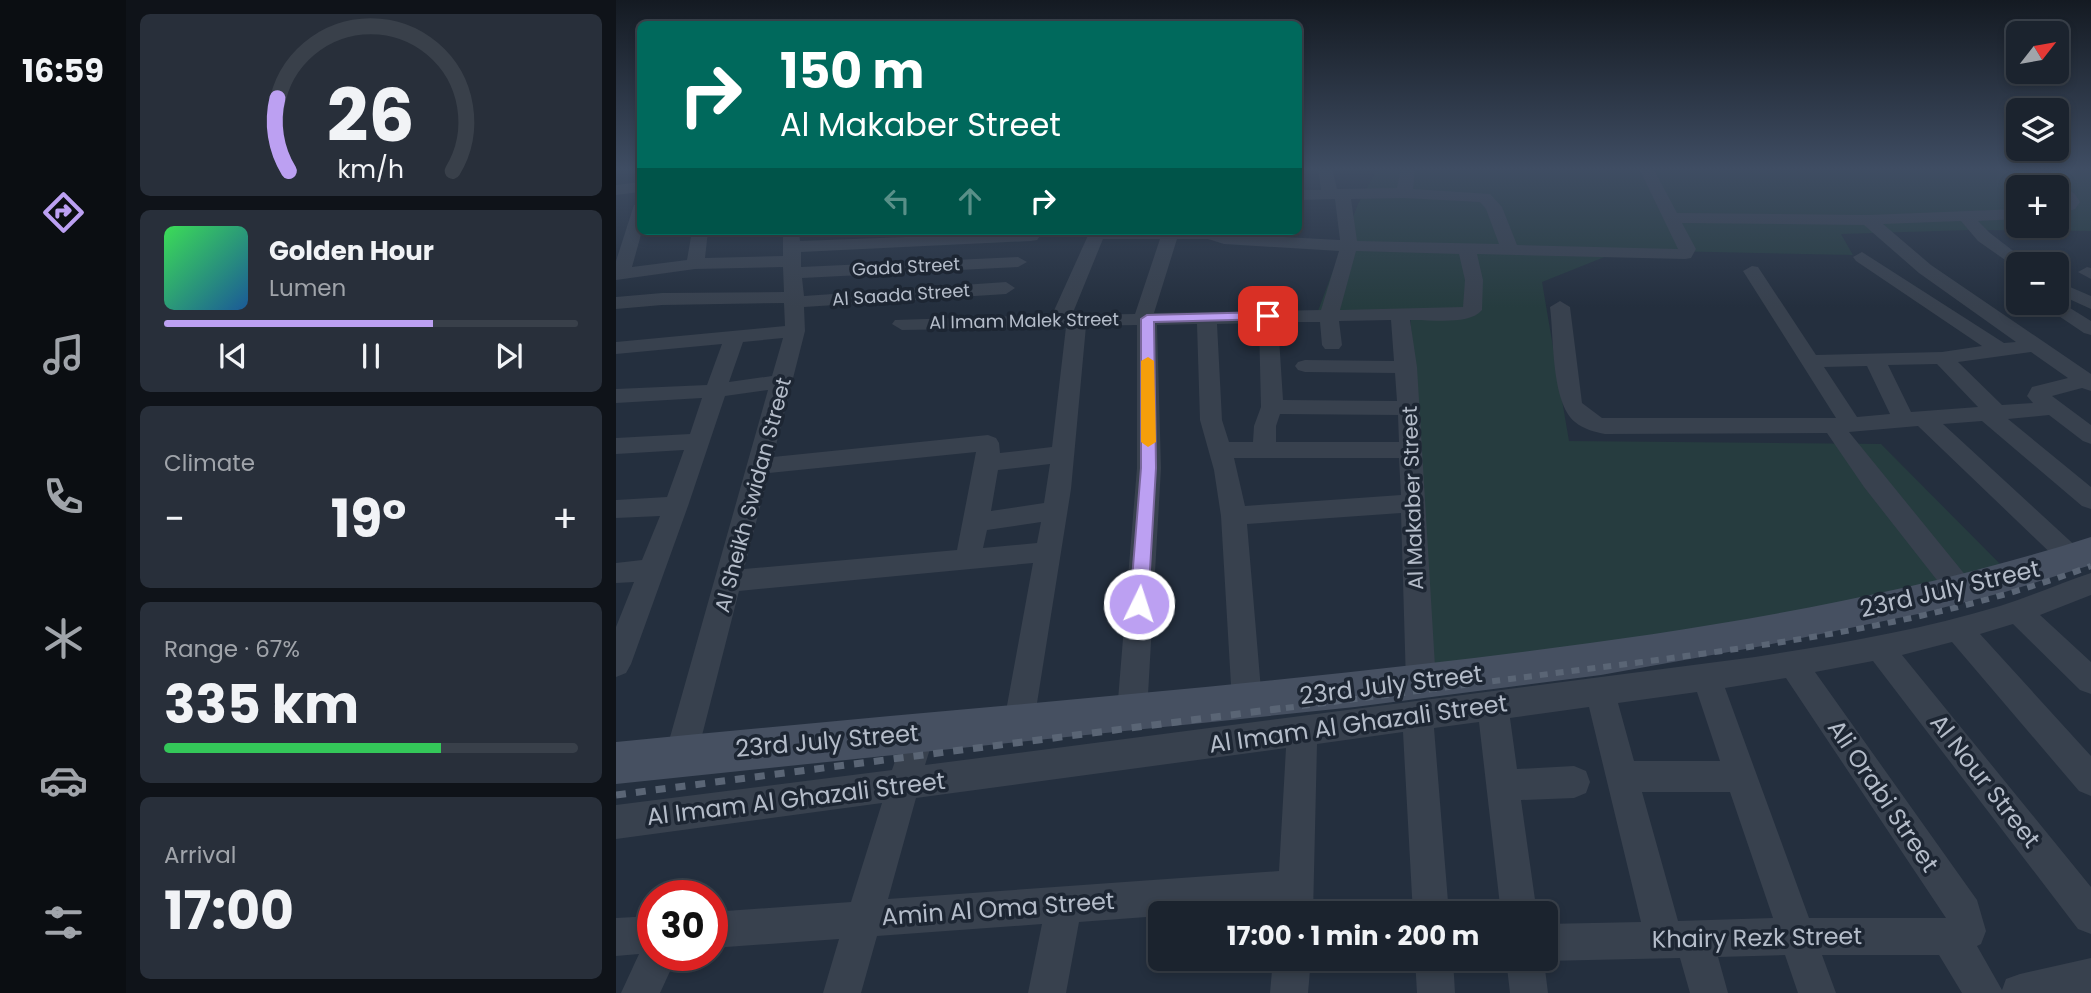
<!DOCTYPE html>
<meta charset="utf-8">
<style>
:root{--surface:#1b232e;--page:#282f3a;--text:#f1f3f6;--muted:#a0a4aa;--line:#39404a;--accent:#bca0f2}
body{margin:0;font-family:Poppins,sans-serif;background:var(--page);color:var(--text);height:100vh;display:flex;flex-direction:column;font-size:26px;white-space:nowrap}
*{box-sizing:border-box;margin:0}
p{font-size:23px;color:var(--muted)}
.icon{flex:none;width:38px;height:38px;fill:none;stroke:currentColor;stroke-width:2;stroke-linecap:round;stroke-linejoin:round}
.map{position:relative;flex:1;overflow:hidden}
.details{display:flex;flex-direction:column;gap:14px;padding:14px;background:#0f1319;width:490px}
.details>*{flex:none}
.guide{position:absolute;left:21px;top:21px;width:665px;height:214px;border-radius:10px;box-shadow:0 4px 10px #0003,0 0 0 2px var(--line);background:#00695c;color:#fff;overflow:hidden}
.needle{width:46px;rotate:59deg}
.tools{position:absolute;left:1390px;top:21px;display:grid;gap:14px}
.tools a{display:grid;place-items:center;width:63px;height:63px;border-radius:10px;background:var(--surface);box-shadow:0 4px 10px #0003,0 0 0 2px var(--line);font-size:35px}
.speed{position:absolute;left:21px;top:880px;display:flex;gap:14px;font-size:35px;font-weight:700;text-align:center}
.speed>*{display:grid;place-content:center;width:91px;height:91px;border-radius:50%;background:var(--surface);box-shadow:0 4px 10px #0003,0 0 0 2px var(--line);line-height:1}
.speed .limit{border:10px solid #d22;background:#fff;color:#111}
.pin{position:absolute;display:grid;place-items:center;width:60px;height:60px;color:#fff;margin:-30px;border-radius:14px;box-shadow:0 4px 10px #0006}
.me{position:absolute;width:77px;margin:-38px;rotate:4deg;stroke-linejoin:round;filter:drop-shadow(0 0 5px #0008)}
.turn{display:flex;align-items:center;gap:24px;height:147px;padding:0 28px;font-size:32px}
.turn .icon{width:91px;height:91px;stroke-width:2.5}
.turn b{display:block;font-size:49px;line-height:60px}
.lanes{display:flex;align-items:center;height:66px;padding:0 28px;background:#0003;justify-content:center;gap:35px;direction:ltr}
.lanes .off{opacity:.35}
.big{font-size:52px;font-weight:700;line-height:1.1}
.details .widget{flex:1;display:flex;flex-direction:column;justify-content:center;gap:10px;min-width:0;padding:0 24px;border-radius:10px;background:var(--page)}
.details .dial{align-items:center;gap:0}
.dial svg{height:182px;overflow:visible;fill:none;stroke:var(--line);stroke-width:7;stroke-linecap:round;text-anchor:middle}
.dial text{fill:var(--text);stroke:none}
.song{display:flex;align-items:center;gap:21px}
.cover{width:84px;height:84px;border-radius:10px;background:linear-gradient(135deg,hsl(130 70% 55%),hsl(210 70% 35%))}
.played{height:7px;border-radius:4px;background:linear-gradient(90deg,var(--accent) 65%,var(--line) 65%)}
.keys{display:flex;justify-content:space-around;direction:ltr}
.heat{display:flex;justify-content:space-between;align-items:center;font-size:38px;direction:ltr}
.charge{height:10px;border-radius:5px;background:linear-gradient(90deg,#34c759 67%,var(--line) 0)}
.trip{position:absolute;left:532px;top:901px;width:410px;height:70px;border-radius:10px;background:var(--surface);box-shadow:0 4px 10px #0003,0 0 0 2px var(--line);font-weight:700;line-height:70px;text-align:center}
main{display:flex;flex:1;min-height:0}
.tabs{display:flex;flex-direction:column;width:126px;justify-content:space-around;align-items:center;background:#0b0e12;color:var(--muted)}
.tabs .icon{width:49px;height:49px}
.tabs .on{color:var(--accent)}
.tabs b{font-size:32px;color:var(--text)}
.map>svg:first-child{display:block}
.green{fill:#263c3f;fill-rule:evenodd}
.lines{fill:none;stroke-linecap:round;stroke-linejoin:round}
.street{fill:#38414e;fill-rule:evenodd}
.secondary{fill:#465061;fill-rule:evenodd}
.rail-far1{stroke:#5a6575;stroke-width:6;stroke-dasharray:8 8;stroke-linecap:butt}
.rail{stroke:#5a6575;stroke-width:7;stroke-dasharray:10 10;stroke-linecap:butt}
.route{fill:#bca0f2;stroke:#7a689d;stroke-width:2}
.slow{fill:#f59e0b}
.labels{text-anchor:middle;stroke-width:7;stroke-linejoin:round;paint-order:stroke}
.far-street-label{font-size:18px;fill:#b4bcc9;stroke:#1d2633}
.street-label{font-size:21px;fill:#b4bcc9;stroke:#1d2633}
.near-street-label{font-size:24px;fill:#b4bcc9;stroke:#1d2633}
</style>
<main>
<nav class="tabs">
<b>16:59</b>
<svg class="icon on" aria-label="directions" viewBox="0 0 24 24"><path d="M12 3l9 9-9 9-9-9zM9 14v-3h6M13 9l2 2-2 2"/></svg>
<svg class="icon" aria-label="music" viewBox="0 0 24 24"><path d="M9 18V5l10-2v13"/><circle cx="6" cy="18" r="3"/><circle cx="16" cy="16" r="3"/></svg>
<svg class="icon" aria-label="phone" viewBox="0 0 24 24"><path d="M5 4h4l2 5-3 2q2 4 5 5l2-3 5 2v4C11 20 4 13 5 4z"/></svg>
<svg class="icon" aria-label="climate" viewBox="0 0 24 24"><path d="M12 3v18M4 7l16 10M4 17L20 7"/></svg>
<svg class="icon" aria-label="car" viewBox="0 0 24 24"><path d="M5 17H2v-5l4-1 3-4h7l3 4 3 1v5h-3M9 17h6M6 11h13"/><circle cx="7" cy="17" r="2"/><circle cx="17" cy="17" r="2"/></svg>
<svg class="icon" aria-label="filters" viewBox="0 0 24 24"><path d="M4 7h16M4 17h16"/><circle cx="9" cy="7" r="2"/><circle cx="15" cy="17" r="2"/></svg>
</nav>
<section class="details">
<div class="widget dial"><svg viewBox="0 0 100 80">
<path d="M14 69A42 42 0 1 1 86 69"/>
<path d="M14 69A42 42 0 0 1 9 37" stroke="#bca0f2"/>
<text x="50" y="56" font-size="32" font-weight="700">26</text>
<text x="50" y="72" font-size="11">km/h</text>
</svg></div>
<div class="widget">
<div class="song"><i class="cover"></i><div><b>Golden Hour</b><p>Lumen</p></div></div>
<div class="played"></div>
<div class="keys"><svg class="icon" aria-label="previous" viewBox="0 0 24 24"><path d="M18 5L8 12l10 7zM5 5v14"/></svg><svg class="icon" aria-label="pause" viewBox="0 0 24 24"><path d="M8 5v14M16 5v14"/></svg><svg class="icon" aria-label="next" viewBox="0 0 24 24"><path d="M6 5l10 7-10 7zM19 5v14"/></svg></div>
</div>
<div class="widget"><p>Climate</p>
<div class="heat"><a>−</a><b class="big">19°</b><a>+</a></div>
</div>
<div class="widget"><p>Range · 67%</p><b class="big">335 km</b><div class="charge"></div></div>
<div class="widget"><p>Arrival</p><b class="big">17:00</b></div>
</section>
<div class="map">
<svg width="1475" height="993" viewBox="0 0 1475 993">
<rect width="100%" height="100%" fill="#242f3e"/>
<path class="green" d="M762 168H1475V231L1356 230 1225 234 1237 255 1006 250 926 282 953 441 1265 444 1395 575 817 678 794 312 702 311 742 204ZM1402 187H1440V226H1402Z"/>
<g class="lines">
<g class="street">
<path d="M702 168H716L721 189 781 188 785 168H799L797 189 874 194 886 207 901 245 1062 249 1023 168H1037L1061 213 1252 215 1402 209V219L1362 221 1374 233 1409 260 1412 264H1402V269L1362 241 1345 221 1267 224 1315 265 1475 374V391L1466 388 1436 396 1475 425V444L1467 441 1433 415 1392 419 1475 487V509L1466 506 1366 421 1327 424 1465 551 1469 558 1465 565 1456 568 1447 565 1302 426 1233 432 1355 582 1359 590 1355 598 1345 601 1335 598 1248 487 1211 433 989 434C979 432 967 429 959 422 935 402 938 337 934 307L944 301 954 307 966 403 986 418H1220L1127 271 1136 266 1142 267 1200 355 1326 352 1366 346 1240 261 1237 257 1246 252 1388 343 1400 342 1303 273 1248 225 1066 223 1080 249 1075 258 1069 259 861 254 867 280 866 310C853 326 813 319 794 320L801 367 820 683 816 692 805 696 794 692 790 683 785 513 631 524 646 702 642 712 631 716 620 712 616 702 605 516 598 470 584 420 581 324 541 325 545 468 531 712 527 722 516 726 505 722 501 712 521 468V325L470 326 455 489 418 722 414 732 403 736 392 732 388 722 417 563 123 591 81 755 76 766 65 770 54 766 49 755 152 390 109 396 72 506 15 664 10 673 0 677V627L18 582 0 583V563L26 560 44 516 0 518V500L51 497 68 450 0 454V438L74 434 86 398 0 403V389L91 385 106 344 0 354V342L169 326 168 303 46 305 0 309V297L46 293 168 292 167 267 79 269 0 280V261L18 205 24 203 26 231 16 267 71 260 76 231H92L89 258 167 256V231H183L184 241 421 232 424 236 421 240 415 241 185 252V267L402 257 411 262 402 267 186 278 188 296 390 282 399 288 390 294 188 307 189 331 157 457 372 435 380 438 383 443 384 453 436 447 450 327 286 330 276 324 279 320 436 315 474 231H602L610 234 724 240 719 199 682 200V190H705ZM788 198 864 202 870 209 883 244 741 241 735 199ZM487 239H544L519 314 456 315ZM561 239H592L608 244 723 251 705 310 538 313ZM740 251 843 254 849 280 847 307 724 310ZM775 320 778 361 689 360 682 362 679 366 682 370 689 372 779 373 781 401 667 400 662 322H704L706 345 709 349H723L726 345 723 321ZM643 323 645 407 638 426 637 442H613L606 420 601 324ZM167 338 156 376 113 382 127 342ZM1415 352 1452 378 1416 387 1411 396 1417 403 1386 405 1342 362ZM1321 364 1362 407 1295 412 1272 365ZM1251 366 1274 414 1241 417 1208 367ZM664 414 782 415 783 442H660V426ZM360 452 341 550 128 569 153 473ZM618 458H783L785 495 629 506ZM434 464 428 503 375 511 382 470ZM425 522 421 543 367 548 371 530Z"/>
<path d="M1408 168H1424L1459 194 1464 202 1459 209 1440 215V205L1448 202 1440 195V187H1430Z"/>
<path d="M24 182V192L0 195V185Z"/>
<path d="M1471 267 1475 268V279L1462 272Z"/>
<path d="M1440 281 1475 296V309L1440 293Z"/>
<path d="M1441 300 1475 321V335L1468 333 1425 304 1440 303Z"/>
<path d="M1475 573V595L1424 615 1475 662V694L1464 690 1397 624 1364 634 1475 756V796L1463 791 1336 642 1286 655 1475 887V934L1462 929 1257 661 1199 672 1361 900 1370 931 1365 944 1361 946 1386 990 1390 979 1404 974 1475 958V993H1346L1323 955H1206L1220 993H1182L1169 955 1102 957 1112 993H1074L1064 958 928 961 932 993H894L890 959H929V924L1025 922 973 707 894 718 901 769 958 766 970 771 974 782 970 793 958 798 905 800 921 914H885L863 722 818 728 833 914H797L787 732 701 744 697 914H661V907L544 914V916L463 922 450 993H412L426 924 261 936 245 993H207L223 939 96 948V912L235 902 266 803 0 839V805L276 770 292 723 303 719 314 723 319 733 309 765 1139 657C1222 644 1304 630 1384 606 1415 596 1445 583 1475 573ZM1170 678 1330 918H1193L1109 688ZM1081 692 1104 761H1018L1002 703ZM670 748 663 871 272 899 300 798ZM1026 792H1114L1157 918 1062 921Z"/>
<path d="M37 916V956H61L44 993H5L23 954 0 956V918Z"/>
<path d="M657 959H695L692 993H654Z"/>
<path d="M799 959H837L839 993H801Z"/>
</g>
<path class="secondary" d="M1475 537V565L1389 592 1302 614 1146 646 985 675 739 707 0 784V742C268 715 538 695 806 664 1030 638 1259 606 1475 537Z"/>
<path class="rail-far1" d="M654 710C773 695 892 679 1011 664 1168 643 1325 622 1475 566"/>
<path class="rail" d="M0 795 668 708"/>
</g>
<linearGradient id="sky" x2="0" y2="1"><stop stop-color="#141a22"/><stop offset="0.55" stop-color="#3f4d63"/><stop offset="1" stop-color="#3f4d63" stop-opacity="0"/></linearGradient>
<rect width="1475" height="307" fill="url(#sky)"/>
<path class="route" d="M652 312 656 313V319L538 322 540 468 532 604 530 609 523 611 517 609 514 604 525 468V319L531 315Z"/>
<path class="slow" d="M532 357 538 361 540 442 532 447 525 442V361Z"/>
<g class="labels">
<g class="far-street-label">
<text transform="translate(290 267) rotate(-3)" y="6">Gada Street</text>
<text transform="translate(285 295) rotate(-4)" y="6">Al Saada Street</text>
<text transform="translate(408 321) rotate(-1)" y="6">Al Imam Malek Street</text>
</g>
<g class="street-label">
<text transform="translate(137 495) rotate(-75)" y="7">Al Sheikh Swidan Street</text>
<text transform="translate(797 498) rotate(-92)" y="7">Al Makaber Street</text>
</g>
<g class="near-street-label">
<text transform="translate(1334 589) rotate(-13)" y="8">23rd July Street</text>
<text transform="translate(775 685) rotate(-7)" y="8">23rd July Street</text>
<text transform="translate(742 724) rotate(-8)" y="8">Al Imam Al Ghazali Street</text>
<text transform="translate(211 741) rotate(-5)" y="8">23rd July Street</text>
<text transform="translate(1369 781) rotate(52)" y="8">Al Nour Street</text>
<text transform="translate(1267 796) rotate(56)" y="8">Ali Orabi Street</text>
<text transform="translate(180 799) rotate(-7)" y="8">Al Imam Al Ghazali Street</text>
<text transform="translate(382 909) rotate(-4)" y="8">Amin Al Oma Street</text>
<text transform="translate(1141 938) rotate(-1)" y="8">Khairy Rezk Street</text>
</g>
</g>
</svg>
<div class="tools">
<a><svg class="needle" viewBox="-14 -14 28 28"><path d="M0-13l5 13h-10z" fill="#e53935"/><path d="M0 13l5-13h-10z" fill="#a0a4aa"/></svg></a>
<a><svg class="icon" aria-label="layers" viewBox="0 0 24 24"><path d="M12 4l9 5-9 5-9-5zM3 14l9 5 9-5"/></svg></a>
<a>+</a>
<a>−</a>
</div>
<div class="speed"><div class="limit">30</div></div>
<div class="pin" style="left:652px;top:316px;background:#d93025"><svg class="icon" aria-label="arrive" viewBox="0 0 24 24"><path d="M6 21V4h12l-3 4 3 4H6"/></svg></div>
<svg class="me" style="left:523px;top:604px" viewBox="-20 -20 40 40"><circle r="17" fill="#bca0f2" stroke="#fff" stroke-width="3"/><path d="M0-11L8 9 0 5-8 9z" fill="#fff"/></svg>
<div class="trip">17:00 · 1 min · 200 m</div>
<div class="guide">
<div class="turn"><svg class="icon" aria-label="right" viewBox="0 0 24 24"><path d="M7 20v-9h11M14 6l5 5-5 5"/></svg><div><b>150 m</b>Al Makaber Street</div></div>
<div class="lanes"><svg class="icon off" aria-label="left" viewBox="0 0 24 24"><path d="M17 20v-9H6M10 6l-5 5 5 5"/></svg><svg class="icon off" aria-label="ahead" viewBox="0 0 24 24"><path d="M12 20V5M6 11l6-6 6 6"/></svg><svg class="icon" aria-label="right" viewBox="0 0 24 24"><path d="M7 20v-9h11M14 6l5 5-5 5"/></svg></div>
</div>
</div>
</main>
